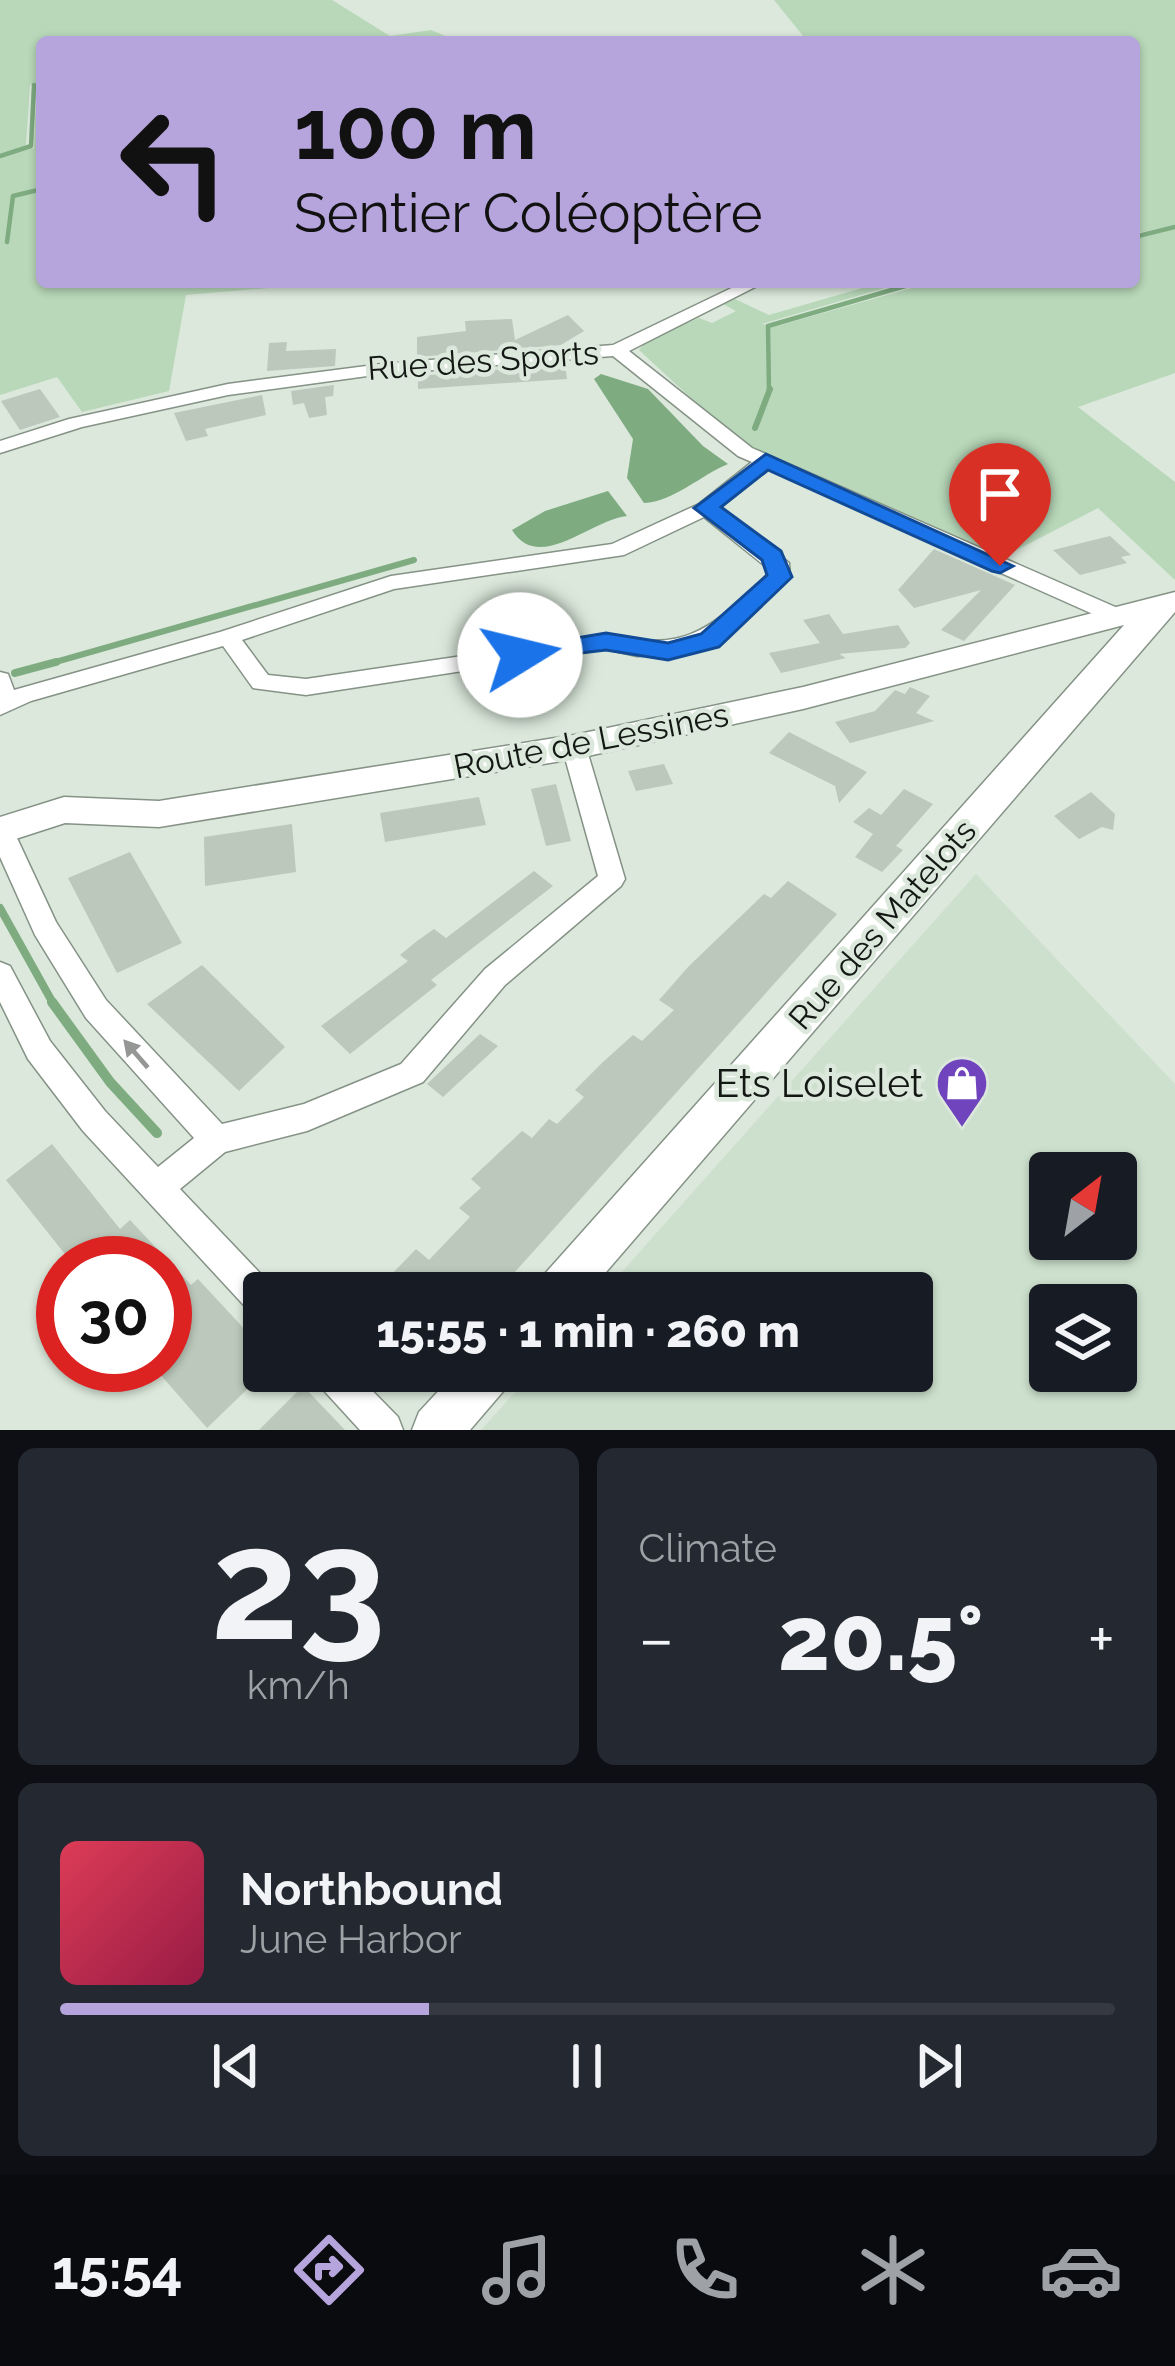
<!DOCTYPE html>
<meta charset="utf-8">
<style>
:root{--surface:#171b24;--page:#242831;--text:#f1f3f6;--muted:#9ea1a6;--line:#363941;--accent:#b6a4dc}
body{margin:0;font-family:Raleway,sans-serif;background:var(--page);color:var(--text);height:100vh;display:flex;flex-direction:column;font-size:45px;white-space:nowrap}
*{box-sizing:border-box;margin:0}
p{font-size:39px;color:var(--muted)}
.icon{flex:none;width:66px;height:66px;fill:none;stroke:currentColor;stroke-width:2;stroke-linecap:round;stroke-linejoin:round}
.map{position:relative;height:1430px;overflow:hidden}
.drawer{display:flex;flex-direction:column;gap:18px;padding:18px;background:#0d0f14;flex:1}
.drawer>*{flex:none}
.hud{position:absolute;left:36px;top:36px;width:1104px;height:252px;border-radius:12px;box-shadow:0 3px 9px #0004;background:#b6a4dc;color:#111;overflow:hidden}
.needle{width:78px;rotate:31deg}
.tools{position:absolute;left:1029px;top:1152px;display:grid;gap:24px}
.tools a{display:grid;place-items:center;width:108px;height:108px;border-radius:12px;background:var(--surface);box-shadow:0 3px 9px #0004;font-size:60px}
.speed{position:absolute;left:36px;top:1236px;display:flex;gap:24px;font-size:60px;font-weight:700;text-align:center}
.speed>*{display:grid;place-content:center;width:156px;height:156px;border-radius:50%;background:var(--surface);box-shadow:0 3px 9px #0004;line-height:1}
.speed .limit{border:18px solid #d22;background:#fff;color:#111}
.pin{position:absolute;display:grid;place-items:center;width:102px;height:102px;color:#fff;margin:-123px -51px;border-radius:50% 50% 50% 0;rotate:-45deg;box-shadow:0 0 12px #0007}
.pin .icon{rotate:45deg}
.me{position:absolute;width:132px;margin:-66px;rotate:81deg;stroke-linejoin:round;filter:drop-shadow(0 0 9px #0008)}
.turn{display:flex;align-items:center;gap:42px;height:252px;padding:0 60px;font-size:54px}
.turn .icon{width:156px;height:156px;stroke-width:2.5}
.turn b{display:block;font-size:84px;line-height:102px}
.big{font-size:90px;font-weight:800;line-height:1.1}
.drawer .tile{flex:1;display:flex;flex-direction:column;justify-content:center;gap:18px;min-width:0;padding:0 42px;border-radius:18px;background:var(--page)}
.drawer .dial{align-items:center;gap:0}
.dial b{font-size:156px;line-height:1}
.song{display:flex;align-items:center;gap:36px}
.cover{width:144px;height:144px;border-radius:18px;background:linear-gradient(135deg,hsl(350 70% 55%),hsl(340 70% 35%))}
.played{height:12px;border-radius:6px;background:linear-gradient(90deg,var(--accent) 35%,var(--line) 35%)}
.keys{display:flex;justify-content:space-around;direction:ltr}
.heat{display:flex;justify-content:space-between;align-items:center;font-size:66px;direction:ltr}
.drawer .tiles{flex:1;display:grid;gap:18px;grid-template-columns:1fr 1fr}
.tile:last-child{grid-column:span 2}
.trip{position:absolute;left:243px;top:1272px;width:690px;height:120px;border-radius:12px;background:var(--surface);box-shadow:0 3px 9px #0004;font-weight:800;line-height:120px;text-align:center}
.tabs{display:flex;height:192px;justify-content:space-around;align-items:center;background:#090b0e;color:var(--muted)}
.tabs .icon{width:84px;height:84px}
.tabs .active{color:var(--accent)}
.tabs b{font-size:54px;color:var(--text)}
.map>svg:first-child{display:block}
.built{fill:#cde0cd;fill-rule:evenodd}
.green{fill:#b8d8b9}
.water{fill:#7eab80}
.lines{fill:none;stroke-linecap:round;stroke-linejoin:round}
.stream-far3{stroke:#7eab80;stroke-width:4.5}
.stream-far2{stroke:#7eab80;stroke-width:6}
.stream-far1{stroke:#7eab80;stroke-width:8}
.stream{stroke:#7eab80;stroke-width:10}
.building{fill:#bbc8bb}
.street-casing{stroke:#859286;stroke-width:3}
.secondary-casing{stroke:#859286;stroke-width:3}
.street{fill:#fff;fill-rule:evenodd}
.secondary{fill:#fff;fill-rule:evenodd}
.oneway{fill:#959795}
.route{fill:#1a73e8;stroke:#114b97;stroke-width:3}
.labels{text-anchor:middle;stroke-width:9;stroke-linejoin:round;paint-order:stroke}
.street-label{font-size:33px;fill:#141814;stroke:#dbe8db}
.near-poi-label{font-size:39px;fill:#141814;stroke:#dbe8db;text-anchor:end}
</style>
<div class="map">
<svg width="1175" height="1430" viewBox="0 0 1175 1430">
<rect width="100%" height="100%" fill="#dbe8db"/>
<path class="built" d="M976 874 1175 1084V1430H481L534 1371H912V1293H603ZM1050 1173H1116V1239H1050ZM1050 1305H1116V1371H1050Z"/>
<g class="green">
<path d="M0 0H332L390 36 431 30 460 42H42V282H340L186 295 169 391 82 412 57 377 0 395V157L34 148 37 84 30 85 26 145 0 155Z"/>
<path d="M774 0H1175V225L1134 234V42H808Z"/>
<path d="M1175 229V373L1078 407 1175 482V580L1098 508 1003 557 754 450 733 437 639 350 647 340 699 318 712 323 736 311 723 304 735 299 769 315 883 282H905L762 324 777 326 933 282H1134V239Z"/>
</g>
<g class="water">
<path d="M601 374 648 389 703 446 728 464C701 475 673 502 644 503L627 478 633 439 594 379Z"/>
<path d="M608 491 627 516C592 519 539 574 512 530L545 511Z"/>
</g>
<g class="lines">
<g class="stream-far3">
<path d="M0 156 31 146 34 85"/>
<path d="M1134 237 1175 227"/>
<path d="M7 242 13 196 42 189"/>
<path d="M769 392 768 326 919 282"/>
</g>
<g class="stream-far2">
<path d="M755 428 770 389"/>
<path d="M45 665 414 560"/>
</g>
<g class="stream-far1">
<path d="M15 673 56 662"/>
<path d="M0 908 54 1005"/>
</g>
<path class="stream" d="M52 1002 110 1082 157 1133"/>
</g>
<g class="building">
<path d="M568 315 584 331 561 345 417 357V337L466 331 465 321 512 319 515 340Z"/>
<path d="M287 342 286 351 336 349 335 366 267 371 269 343Z"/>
<path d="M565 364 567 379 418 389V376Z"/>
<path d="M334 385 333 396 325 397 327 415 309 418 304 403 293 405 291 391Z"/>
<path d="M40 389 60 417 20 430 1 401Z"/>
<path d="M262 395 266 415 205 429 208 436 186 441 174 413Z"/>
<path d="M1110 536 1131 555 1121 557 1127 563 1080 575 1053 550Z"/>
<path d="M934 549 1015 585 964 641 941 630 981 590 914 608 898 590Z"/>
<path d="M829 614 843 634 898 625 910 643 905 648 839 654 846 658 781 673 769 653 820 643 803 620Z"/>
<path d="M910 687 930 696 916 713 934 721 850 743 835 722 875 711 895 690 905 694Z"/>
<path d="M789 732 867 772 839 803 835 786 769 753Z"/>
<path d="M664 764 673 784 636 791 628 771Z"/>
<path d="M556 784 571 841 546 846 531 789Z"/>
<path d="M904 789 933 804 896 846 903 850 882 872 855 857 873 834 853 822 869 808 881 815Z"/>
<path d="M1091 792 1115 814 1113 830 1102 827 1079 839 1054 816Z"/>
<path d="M479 797 486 825 385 842 380 813Z"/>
<path d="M292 824 296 872 205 886 204 837Z"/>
<path d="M130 852 182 943 117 973 68 878Z"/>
<path d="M534 871 553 886 431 980 437 985 350 1054 321 1026 408 961 400 955 417 941 434 929 446 938Z"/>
<path d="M788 881 837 914 496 1293H407L390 1276 416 1249 429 1260 470 1217 459 1208 481 1188 471 1179 522 1131 532 1138 549 1119 557 1124 584 1097 575 1090 603 1062 633 1035 642 1041 674 1010 659 1000 689 966 764 894 771 898Z"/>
<path d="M202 965 285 1047 239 1091 147 1004Z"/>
<path d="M480 1034 498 1046 443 1097 427 1084Z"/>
<path d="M52 1144 120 1229 130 1220 191 1285 198 1279 264 1350V1373L207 1428 152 1365H165V1263H72L6 1180Z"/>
<path d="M303 1386 345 1430H259Z"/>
</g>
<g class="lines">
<g class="street-casing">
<g id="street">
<path d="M744 282H765L629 351 752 448 1129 613 1132 618 1129 623H1113L768 469 719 508 789 563 790 577 728 634 684 654 637 656 606 649 306 695 253 688 223 646 31 701 0 715V672L8 674 14 690 220 632 391 576 612 544 699 504 752 462 738 456 613 356 382 374 228 395 82 427 0 453V441L69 419 228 384 382 364 613 345ZM704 517 770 570C762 583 749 593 737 603 692 644 664 646 606 635L306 679 268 675 242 640 394 589 624 555Z"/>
<path d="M574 738 586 747 625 879 621 886 505 985 423 1082 307 1131 225 1152 180 1189 276 1290 277 1293H264V1319L252 1314 83 1131 28 1059 0 1002V962L10 966 50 1041 105 1111 158 1167 194 1138 86 1018 35 935 0 857V821L10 823 56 922 106 1000 222 1124 304 1104 401 1064 485 969 598 876 562 747Z"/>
<path d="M311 1371H353L398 1417 403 1430H360L317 1383Z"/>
</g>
</g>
<g class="secondary-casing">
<g id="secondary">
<path d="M1175 592V612L588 1293H535L542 1277 1124 625 803 709 574 759 159 827 65 823 0 844V817L64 797 159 801 574 735 803 687Z"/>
<path d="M457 1371H513L506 1388 470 1430H412L419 1412Z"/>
</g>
</g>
<use href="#street" class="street"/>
<use href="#secondary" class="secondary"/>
</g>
<defs><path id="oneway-solid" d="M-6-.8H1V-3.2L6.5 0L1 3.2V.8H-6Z" transform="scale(3)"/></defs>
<use class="oneway" href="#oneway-solid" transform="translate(136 1054) rotate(-131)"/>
<path class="route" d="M766 454 1013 566 1000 573 992 571 768 470 721 507 781 551 792 577 719 647 668 660 606 650 511 661V649L606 633 668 643 701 634 767 575 762 560 694 508Z"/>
<defs>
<g id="shop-pin" transform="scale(2.7)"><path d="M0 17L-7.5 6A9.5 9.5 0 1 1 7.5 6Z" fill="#6f44bc" stroke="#dbe8db"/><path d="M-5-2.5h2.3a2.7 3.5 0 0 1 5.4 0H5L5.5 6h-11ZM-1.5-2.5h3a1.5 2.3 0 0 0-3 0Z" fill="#fff"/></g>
</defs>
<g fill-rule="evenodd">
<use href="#shop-pin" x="962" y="1083"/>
</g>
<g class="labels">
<g class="street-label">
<text transform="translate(483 360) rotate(-4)" y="12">Rue des Sports</text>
<text transform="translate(591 740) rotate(-11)" y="12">Route de Lessines</text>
<text transform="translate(882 924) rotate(-49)" y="12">Rue des Matelots</text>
</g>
<g class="near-poi-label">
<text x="923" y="1097">Ets Loiselet</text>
</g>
</g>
</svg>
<div class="tools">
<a><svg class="needle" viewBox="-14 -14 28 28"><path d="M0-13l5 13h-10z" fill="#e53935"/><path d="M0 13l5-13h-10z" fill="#9ea1a6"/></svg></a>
<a><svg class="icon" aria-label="layers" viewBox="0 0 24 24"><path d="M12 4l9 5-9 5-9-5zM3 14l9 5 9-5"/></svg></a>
</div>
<div class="speed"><div class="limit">30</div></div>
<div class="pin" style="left:1000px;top:566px;background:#d93025"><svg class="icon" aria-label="arrive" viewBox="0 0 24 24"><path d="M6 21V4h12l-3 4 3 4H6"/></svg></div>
<svg class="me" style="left:520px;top:655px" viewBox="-20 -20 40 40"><circle r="19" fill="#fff"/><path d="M0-13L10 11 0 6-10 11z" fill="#1a73e8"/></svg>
<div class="trip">15:55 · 1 min · 260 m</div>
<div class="hud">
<div class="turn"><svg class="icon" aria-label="left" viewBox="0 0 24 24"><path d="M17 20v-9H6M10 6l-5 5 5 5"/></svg><div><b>100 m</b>Sentier Coléoptère</div></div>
</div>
</div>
<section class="drawer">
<div class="tiles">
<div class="tile dial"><b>23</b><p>km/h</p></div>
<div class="tile"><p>Climate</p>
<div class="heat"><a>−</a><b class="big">20.5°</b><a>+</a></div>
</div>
<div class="tile">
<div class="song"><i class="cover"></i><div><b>Northbound</b><p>June Harbor</p></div></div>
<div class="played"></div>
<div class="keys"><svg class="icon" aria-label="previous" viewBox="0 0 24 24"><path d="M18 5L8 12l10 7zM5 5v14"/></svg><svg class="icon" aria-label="pause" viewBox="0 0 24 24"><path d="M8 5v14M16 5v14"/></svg><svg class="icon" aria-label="next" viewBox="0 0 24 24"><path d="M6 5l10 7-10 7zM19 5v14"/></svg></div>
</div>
</div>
</section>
<nav class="tabs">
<b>15:54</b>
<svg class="icon active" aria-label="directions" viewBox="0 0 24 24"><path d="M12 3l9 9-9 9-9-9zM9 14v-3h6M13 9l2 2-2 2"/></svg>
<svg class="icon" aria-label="music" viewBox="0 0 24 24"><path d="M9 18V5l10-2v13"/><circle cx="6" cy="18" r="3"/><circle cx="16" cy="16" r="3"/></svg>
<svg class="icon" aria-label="phone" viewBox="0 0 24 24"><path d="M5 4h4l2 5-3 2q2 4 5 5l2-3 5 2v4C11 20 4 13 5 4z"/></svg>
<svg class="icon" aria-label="climate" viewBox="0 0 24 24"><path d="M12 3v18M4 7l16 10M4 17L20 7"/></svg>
<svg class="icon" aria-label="car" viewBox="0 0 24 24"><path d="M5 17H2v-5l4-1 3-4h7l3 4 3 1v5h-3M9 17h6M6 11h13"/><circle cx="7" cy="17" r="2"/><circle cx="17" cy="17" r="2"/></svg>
</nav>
